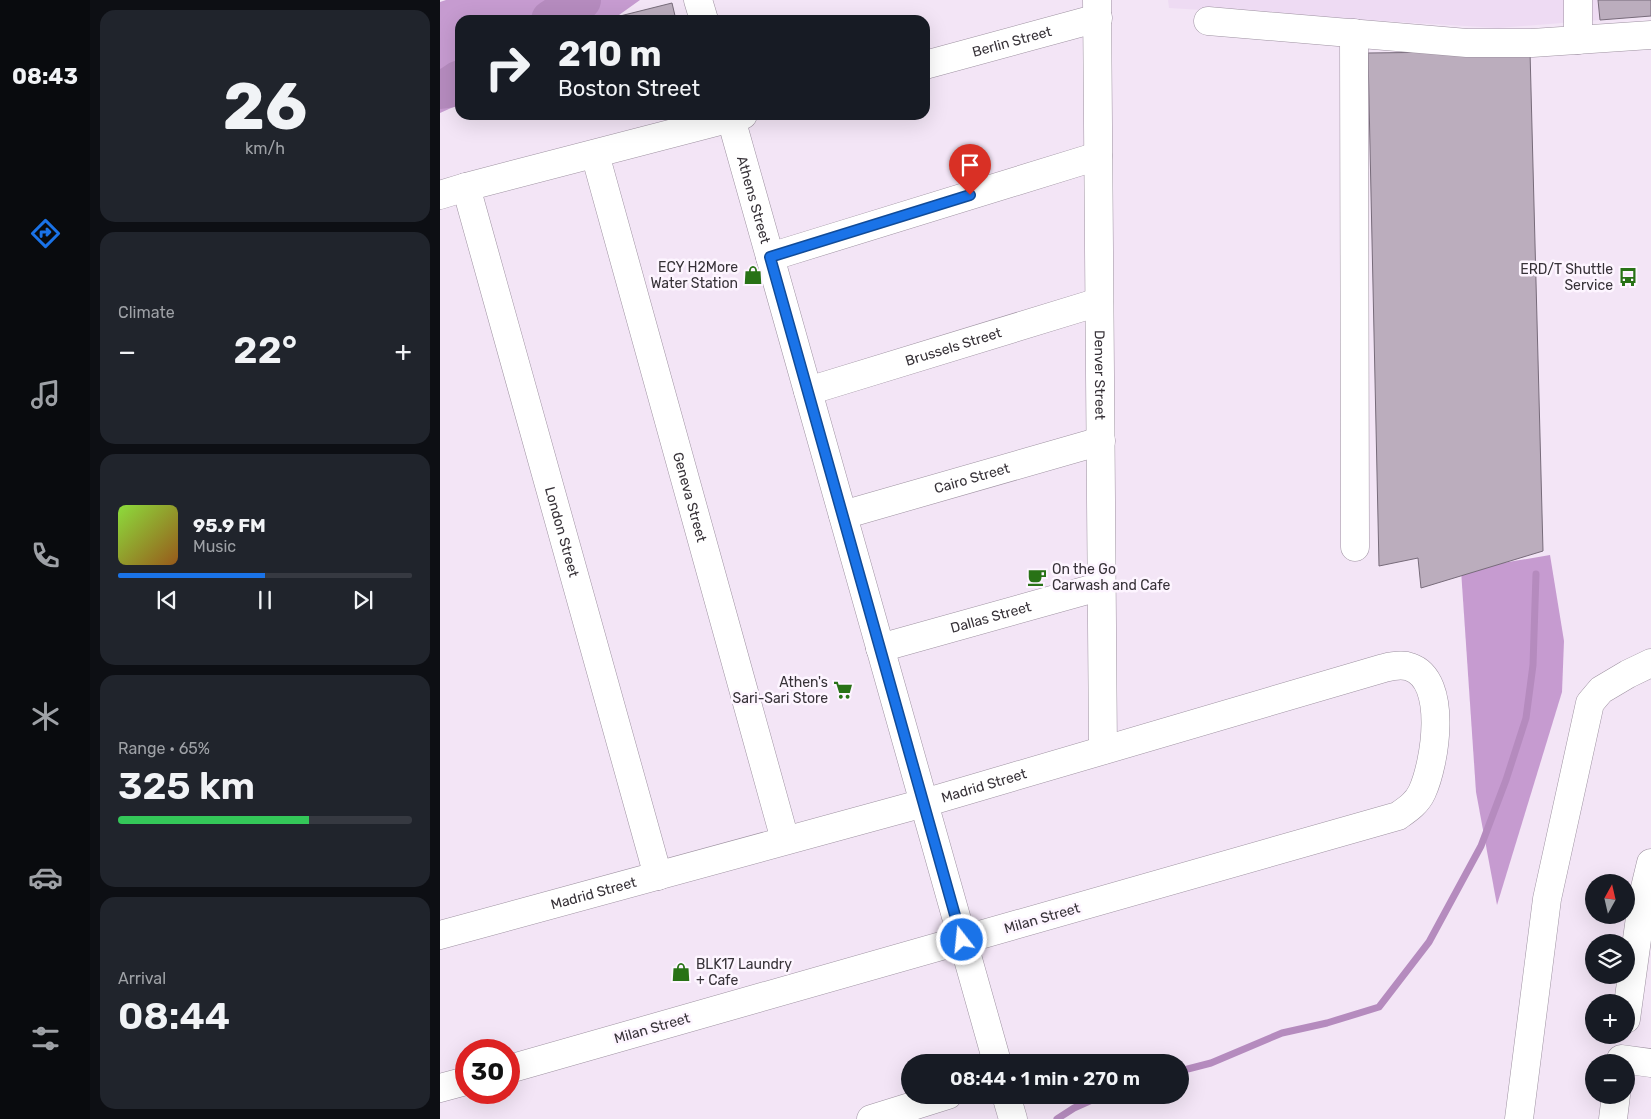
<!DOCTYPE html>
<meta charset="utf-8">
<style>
:root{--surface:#171b24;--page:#20242c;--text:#f1f3f6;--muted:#9ea1a6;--line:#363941;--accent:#1a73e8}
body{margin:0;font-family:Rubik,sans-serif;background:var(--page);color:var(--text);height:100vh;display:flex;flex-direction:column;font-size:19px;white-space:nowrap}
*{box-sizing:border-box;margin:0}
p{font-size:16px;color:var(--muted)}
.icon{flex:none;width:28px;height:28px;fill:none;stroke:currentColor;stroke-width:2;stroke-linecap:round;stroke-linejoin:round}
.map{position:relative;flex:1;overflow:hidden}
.details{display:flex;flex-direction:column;gap:10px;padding:10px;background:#0d0f14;width:350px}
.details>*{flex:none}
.guide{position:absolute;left:15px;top:15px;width:475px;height:105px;border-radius:15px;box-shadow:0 5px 20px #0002;background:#171b24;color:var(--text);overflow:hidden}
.needle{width:32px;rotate:8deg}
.tools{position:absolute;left:1145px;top:874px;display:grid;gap:10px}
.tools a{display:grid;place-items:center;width:50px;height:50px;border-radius:50%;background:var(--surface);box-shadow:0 5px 20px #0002;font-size:25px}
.speed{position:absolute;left:15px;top:1039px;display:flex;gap:10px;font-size:25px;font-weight:700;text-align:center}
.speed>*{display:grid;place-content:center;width:65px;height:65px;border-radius:50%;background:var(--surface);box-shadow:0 5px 20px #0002;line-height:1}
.speed .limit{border:8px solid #d22;background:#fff;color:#111}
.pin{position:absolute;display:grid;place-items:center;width:42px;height:42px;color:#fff;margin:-51px -21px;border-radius:50% 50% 50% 0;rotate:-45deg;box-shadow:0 0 5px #0007}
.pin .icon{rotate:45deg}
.me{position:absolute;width:55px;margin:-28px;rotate:344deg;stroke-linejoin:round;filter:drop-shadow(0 0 4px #0008)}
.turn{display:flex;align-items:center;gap:18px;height:105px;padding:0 20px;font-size:22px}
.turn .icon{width:65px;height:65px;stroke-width:2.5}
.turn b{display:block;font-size:35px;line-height:42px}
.big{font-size:38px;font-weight:600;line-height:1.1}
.details .widget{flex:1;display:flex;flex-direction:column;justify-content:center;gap:8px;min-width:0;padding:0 18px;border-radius:15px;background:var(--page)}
.details .dial{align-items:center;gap:0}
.dial b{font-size:65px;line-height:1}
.song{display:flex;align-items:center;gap:15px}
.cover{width:60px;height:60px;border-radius:8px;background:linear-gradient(135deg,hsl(90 70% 55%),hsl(30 70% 35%))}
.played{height:5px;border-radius:2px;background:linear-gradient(90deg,var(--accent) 50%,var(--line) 50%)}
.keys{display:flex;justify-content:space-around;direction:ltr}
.heat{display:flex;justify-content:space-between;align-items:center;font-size:28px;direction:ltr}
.charge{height:8px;border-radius:4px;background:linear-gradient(90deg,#34c759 65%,var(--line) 0)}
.trip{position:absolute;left:461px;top:1054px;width:288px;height:50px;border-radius:25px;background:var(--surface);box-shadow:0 5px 20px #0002;font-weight:600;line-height:50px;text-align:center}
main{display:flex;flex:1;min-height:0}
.dock{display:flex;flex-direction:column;width:90px;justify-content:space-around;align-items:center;background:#090b0e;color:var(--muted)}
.dock .icon{width:35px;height:35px}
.dock .current{color:var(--accent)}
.dock b{font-size:22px;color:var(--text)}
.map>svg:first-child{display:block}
.built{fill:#eedbf3}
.forest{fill:#c69bd0}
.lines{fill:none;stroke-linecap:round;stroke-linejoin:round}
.stream{stroke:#b58bbe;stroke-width:7}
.river{stroke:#b58bbe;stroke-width:40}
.building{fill:#bbadbd;stroke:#776b7a}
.minor-casing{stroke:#9e92a1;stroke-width:29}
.minor{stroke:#fff;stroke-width:28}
.route-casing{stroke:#114b97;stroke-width:12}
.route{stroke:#1a73e8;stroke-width:9}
.labels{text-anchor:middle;stroke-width:5;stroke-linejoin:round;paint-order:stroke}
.street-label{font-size:14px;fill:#373238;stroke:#fdf5ff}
.poi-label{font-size:14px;fill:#373238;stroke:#fdf5ff;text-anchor:end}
</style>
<main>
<nav class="dock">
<b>08:43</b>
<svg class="icon current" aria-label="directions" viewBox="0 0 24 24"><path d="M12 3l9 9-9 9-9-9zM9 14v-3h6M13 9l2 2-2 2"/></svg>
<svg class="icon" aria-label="music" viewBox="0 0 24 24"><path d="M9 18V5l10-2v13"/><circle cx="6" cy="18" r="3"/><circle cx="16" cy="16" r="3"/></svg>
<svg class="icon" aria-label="phone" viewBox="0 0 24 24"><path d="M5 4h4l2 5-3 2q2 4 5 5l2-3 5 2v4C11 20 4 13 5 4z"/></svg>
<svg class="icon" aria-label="climate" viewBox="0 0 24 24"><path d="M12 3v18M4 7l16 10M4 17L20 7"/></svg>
<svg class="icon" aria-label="car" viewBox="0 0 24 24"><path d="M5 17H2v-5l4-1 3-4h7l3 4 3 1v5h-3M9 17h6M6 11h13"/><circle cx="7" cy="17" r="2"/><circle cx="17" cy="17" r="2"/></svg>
<svg class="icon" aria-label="filters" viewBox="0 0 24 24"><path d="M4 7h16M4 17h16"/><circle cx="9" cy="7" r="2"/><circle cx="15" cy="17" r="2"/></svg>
</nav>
<section class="details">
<div class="widget dial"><b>26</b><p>km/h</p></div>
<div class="widget"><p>Climate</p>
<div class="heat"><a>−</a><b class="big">22°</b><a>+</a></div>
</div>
<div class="widget">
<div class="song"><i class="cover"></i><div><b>95.9 FM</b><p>Music</p></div></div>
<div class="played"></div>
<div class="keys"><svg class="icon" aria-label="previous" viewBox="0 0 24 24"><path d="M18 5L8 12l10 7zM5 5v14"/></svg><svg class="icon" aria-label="pause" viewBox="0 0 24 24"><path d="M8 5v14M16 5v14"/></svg><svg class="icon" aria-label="next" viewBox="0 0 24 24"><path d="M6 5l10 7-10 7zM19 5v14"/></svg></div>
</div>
<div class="widget"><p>Range · 65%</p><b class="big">325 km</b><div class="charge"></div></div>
<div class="widget"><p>Arrival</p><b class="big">08:44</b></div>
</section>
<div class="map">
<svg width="1211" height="1119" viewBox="0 0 1211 1119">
<rect width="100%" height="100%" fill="#f3e5f6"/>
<path class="built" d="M728 0H1211V16L1058 28 729 8Z"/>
<g class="forest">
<path d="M6 0H200L172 20H20V104L0 113V2Z"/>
<path d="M1110 555 1124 641 1122 692 1057 905 1036 792 1021 570Z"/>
</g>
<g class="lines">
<g class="stream">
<path d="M740 1071 771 1063 842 1033 887 1023 939 1007 989 942 1041 846 1066 780 1086 718 1093 665 1096 574"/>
<path d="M617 1119 634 1108 663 1095"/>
</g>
<g class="river">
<path d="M111 20 141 0"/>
<path d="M0 89 8 88 20 80"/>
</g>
</g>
<g class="building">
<path d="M1158 0H1211V16L1160 20Z"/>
<path d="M232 3 236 20H177L176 17Z"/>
<path d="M1090 51 1103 551 981 588 978 558 939 566 928 53Z"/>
</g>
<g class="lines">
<g class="minor-casing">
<g id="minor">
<path d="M258 0 264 20"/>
<path id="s1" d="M657 0 663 750"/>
<path d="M768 21 1027 43H1092L1211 35"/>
<path d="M914 33 915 547"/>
<path d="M1138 40V0"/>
<path id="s2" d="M485 65 658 18"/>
<path id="s3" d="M290 115 557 1062"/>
<path id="s4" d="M155 154 345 840"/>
<path id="s5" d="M26 187 218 876"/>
<path d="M0 195 26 187 303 115"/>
<path d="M330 257 658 156"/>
<path id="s6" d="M368 391 659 302"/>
<path id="s7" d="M403 515 661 441"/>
<path id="s8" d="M440 648 662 586"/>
<path id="s9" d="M0 935 484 803 944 668C952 666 962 664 970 667 1009 680 995 764 982 792 977 803 968 809 958 816L69 1069"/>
<path d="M1186 1019 1203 896 1211 863"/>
<path d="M1181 1059 1211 1063"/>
<path d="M0 1088 26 1081"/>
<path d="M566 1095 573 1119"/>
<path d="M431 1119 508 1095"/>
<path d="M1079 1119 1107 899 1150 703 1161 690 1188 674 1211 663"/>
<path d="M1173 1119 1176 1095"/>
</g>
</g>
<use href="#minor" class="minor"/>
</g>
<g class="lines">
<g class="route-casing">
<path id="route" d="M522 940 330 257 530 195"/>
</g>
<use href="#route" class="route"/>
</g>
<defs>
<g id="shop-bare" transform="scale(1.5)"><path d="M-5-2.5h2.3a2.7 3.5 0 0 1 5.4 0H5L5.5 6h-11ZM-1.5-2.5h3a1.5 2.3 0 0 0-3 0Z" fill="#287216" stroke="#fdf5ff" stroke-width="2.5" paint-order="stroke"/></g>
<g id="bus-bare" transform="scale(1.5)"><path d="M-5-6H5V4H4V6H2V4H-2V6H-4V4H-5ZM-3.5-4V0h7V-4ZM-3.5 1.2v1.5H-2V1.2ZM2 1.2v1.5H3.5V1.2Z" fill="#287216" stroke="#fdf5ff" stroke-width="2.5" paint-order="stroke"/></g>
<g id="cafe-bare" transform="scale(1.5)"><path d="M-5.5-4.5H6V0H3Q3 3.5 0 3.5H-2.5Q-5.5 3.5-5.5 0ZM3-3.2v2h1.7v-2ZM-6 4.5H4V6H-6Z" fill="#287216" stroke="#fdf5ff" stroke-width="2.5" paint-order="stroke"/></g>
<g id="supermarket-bare" transform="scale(1.5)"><path d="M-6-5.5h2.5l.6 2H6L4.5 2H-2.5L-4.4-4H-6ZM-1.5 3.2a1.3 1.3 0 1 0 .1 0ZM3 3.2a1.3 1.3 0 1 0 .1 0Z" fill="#287216" stroke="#fdf5ff" stroke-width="2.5" paint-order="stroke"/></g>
</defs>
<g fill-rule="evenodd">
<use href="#shop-bare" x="313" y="275"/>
<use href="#bus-bare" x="1188" y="277"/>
<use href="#cafe-bare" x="597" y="577"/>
<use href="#supermarket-bare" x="403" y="690"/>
<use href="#shop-bare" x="241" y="972"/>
</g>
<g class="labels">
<g class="street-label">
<text dy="5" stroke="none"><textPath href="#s2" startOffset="90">Berlin Street</textPath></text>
<text dy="5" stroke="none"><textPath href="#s3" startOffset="88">Athens Street</textPath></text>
<text dy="5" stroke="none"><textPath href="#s6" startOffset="152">Brussels Street</textPath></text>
<text dy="5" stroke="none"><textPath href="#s1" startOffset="375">Denver Street</textPath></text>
<text dy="5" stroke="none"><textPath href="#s7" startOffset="134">Cairo Street</textPath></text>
<text dy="5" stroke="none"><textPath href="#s4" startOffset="356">Geneva Street</textPath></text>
<text dy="5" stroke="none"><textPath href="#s5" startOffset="358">London Street</textPath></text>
<text dy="5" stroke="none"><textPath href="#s8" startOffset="115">Dallas Street</textPath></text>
<text dy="5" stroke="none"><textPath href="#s9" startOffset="564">Madrid Street</textPath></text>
<text dy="5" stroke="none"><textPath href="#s9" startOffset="159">Madrid Street</textPath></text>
<text transform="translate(602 918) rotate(-16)" y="5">Milan Street</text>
<text transform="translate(212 1028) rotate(-16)" y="5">Milan Street</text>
</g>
<g class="poi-label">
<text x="298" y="272">ECY H2More<tspan x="298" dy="16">Water Station</tspan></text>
<text x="1173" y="274">ERD/T Shuttle<tspan x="1173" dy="16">Service</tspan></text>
<text x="612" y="574" text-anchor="start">On the Go<tspan x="612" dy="16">Carwash and Cafe</tspan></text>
<text x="388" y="687">Athen's<tspan x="388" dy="16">Sari-Sari Store</tspan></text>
<text x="256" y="969" text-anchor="start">BLK17 Laundry<tspan x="256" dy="16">+ Cafe</tspan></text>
</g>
</g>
</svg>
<div class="tools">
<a><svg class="needle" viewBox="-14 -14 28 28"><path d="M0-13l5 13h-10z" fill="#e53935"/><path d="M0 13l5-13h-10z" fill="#9ea1a6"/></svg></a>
<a><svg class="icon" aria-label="layers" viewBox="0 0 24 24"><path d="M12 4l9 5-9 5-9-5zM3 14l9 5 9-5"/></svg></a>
<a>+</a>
<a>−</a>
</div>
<div class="speed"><div class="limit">30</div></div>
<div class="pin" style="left:530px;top:195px;background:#d93025"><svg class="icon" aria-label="arrive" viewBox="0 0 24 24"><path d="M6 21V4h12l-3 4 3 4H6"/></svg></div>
<svg class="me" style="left:522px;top:940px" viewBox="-20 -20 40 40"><circle r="17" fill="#1a73e8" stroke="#fff" stroke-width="3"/><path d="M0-11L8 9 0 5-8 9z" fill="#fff"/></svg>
<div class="trip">08:44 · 1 min · 270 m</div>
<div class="guide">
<div class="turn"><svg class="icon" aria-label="right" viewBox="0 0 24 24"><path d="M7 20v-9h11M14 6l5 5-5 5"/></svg><div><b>210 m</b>Boston Street</div></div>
</div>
</div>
</main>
